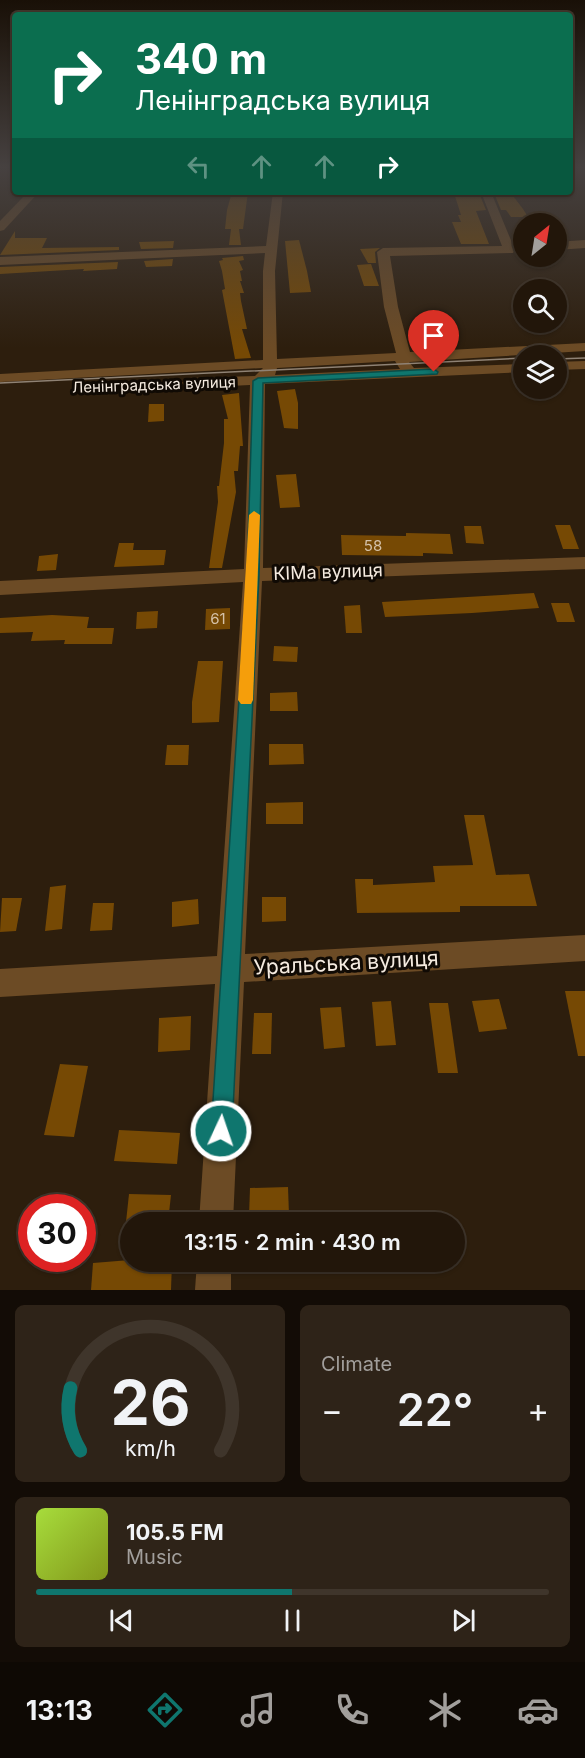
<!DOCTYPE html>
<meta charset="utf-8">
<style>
:root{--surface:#22160a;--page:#2e2318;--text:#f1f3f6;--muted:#a29f9c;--line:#3f352b;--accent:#0f766e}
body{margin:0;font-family:Inter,sans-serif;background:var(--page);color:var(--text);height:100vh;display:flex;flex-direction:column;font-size:22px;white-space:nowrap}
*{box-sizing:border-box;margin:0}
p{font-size:20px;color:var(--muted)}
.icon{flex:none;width:33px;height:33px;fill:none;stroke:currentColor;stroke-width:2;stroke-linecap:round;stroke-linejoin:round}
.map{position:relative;height:1290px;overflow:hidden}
.drawer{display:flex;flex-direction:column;gap:15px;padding:15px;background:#130c06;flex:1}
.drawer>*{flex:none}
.guide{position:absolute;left:12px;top:12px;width:561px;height:183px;border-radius:6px;box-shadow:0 2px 4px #0004,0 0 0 2px var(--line);background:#0b6e4f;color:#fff;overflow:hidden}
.needle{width:39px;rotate:30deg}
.controls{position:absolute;left:513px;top:213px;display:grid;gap:12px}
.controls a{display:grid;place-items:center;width:54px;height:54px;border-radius:50%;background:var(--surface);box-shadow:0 2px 4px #0004,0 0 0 2px var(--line);font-size:30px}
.speed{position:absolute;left:18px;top:1194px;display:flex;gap:12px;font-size:30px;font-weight:700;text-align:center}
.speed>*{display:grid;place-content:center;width:78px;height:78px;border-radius:50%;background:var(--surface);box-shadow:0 2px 4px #0004,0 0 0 2px var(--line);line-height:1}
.speed .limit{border:9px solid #d22;background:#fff;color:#111}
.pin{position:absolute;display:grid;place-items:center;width:51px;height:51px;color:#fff;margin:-62px -26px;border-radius:50% 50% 50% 0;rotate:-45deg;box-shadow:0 0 6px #0007}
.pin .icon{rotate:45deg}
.me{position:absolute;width:66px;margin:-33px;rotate:3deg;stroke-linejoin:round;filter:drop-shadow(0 0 4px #0008)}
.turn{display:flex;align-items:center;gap:21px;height:126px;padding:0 24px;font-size:27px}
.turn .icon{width:78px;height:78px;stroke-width:2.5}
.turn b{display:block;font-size:42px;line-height:51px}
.lanes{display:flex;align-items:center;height:57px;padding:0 24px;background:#0003;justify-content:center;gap:30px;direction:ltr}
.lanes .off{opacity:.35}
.big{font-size:45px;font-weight:600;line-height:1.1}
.drawer .card{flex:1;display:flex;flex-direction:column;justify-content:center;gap:9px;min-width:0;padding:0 21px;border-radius:9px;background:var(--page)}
.drawer .dial{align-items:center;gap:0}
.dial svg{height:156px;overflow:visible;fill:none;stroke:var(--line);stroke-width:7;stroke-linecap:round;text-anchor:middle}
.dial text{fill:var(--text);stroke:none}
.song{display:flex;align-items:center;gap:18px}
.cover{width:72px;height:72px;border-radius:9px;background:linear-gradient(135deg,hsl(80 70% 55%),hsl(70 70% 35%))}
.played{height:6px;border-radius:3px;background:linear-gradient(90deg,var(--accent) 50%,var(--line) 50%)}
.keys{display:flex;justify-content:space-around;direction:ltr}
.heat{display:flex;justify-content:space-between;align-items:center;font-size:33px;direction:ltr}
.drawer .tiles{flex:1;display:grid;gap:15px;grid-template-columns:1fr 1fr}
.card:last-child{grid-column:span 2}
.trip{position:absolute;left:120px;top:1212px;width:345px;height:60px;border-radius:30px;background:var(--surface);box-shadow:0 2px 4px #0004,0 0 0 2px var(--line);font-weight:600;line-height:60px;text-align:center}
.tab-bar{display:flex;height:96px;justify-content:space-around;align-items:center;background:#0e0904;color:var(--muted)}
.tab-bar .icon{width:42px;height:42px}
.tab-bar .active{color:var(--accent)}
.tab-bar b{font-size:27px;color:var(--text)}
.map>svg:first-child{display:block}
.building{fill:#764904}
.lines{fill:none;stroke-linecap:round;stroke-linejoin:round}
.minor{fill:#6c4b25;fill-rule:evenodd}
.tram{stroke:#8f8274;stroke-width:1.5}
.route{fill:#0f766e;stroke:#0a4d48;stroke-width:1.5}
.slow{fill:#f59e0b}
.labels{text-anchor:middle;stroke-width:6;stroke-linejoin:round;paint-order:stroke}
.far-street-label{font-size:15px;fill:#f5ebe0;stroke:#100a04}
.number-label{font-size:15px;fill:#d5c2a9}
.street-label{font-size:18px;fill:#f5ebe0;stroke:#100a04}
.near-street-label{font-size:21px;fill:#f5ebe0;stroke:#100a04}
</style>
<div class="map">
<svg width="585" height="1290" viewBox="0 0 585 1290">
<rect width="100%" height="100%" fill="#2d1e0d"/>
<g class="building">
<path d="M232 192H248L243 229H239L241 245H229L231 229H225L227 210Z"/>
<path d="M510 192 523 209 528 217H511L506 210H501L494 193Z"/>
<path d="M454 193H479L486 210 476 211 489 244H461L452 222H461L458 215H461Z"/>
<path d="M15 231V238H47L42 248 119 247V250L0 255Z"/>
<path d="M299 240 307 271 311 292 290 293 285 241Z"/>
<path d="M174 241 173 248 141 249 139 242Z"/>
<path d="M380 248 375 252 376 263H368L360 249Z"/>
<path d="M243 256 244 260 239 261 243 270 240 271 242 281H240L244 293H240L241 301 247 329H242L251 358 235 359 222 290 225 289 222 271 219 261 223 260 222 258Z"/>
<path d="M173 259 172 266 146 267 144 261Z"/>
<path d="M118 262 117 269 83 271 84 269 0 274V267Z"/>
<path d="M371 264 379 286H364L357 265Z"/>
<path d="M295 389 298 403V429L284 428 277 391Z"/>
<path d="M239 393 243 446H240L238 471H234L236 492 222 568H209L218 502 217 486H219L224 443V419H228L222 395Z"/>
<path d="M149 404H164V421L148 422Z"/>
<path d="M296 474 300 507 280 508 276 475Z"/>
<path d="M555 525H570L579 549H563Z"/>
<path d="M464 526H481L484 544 466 543Z"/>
<path d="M406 533 450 534 453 554 423 553V556L342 555 341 535 406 536Z"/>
<path d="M119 543H134L133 550H166L164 565 114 567Z"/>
<path d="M58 554 56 570 37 571 39 556Z"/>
<path d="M534 593 539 608 472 613 385 617 382 602Z"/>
<path d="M551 603H569L575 622H557Z"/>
<path d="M360 605 362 633H346L344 606Z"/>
<path d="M230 608V629L205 630 206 609Z"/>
<path d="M158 611 157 628 136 629 137 612Z"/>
<path d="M52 615 89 617 87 628H114L112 644H64L65 640 31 641 33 632 0 633V618Z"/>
<path d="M274 646 298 647 297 662 273 661Z"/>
<path d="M198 661H223L219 722 192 723V702Z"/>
<path d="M297 692 298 711H270V693Z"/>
<path d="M269 744H303L304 764 269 765Z"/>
<path d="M167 745H189L188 765H165Z"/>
<path d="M303 802V824H266V803Z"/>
<path d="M464 815H484L496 875 529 874 537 906H460V912L357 913 355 879H373V885L435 882 433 866 473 865Z"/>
<path d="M66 885 62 929 45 931 50 887Z"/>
<path d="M262 897H286V921L262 922Z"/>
<path d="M2 898H22L16 931 0 932Z"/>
<path d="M198 899 199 924 172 927V902Z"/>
<path d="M93 903H114L112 930 90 931Z"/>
<path d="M565 991H585V1056H578Z"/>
<path d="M499 999 507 1029 479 1032 472 1001Z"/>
<path d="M391 1001 396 1045 376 1046 372 1002Z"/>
<path d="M429 1003H448L458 1073H438Z"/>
<path d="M341 1007 345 1047 324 1049 320 1008Z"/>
<path d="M254 1013H272L271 1054H252Z"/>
<path d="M191 1016 190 1050 158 1052 159 1018Z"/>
<path d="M60 1064 88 1066 74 1137 44 1135Z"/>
<path d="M119 1130 180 1133 177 1164 114 1161Z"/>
<path d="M288 1187 289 1215 249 1216 250 1188Z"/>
<path d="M129 1194 171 1195 168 1222H126Z"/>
<path d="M130 1260 172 1262 171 1290H91L93 1263Z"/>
</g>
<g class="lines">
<g class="minor">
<path d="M28 192H39L4 230 0 231V221Z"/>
<path d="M273 192H283L275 271 277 359 396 353 384 307 377 252 383 248 502 246 481 192H491L515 250 513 253 390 256 398 307 410 352 585 343V351L409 362 414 368 524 364V372L265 384 263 568 585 557V569L262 581 245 954 585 935V961L244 982 233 1222H199L215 984 0 997V969L217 956 243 582 0 595V581L244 569 250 385 189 388 181 383 189 378 255 376 263 368 0 382V374L263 360V271L265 253 0 265V257L266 246ZM395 361 400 369 275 375 277 368Z"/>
<path d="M585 240V248L556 250V242Z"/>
<path d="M585 361V369L556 370V362Z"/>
<path d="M197 1262H231V1290H195Z"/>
</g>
<g class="tram">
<path d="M556 359 585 358"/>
<path d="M0 383 524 358"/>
</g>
</g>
<linearGradient id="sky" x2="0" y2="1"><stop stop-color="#191007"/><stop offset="0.48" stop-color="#464140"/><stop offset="1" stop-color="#464140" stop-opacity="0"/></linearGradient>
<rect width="585" height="348" fill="url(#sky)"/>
<path class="route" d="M434 369 438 372 437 374 263 383 259 575 232 1131 229 1138 221 1141 214 1138 211 1131 247 575 253 381 258 378Z"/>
<path class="slow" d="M254 511 260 515 253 700 251 704H241L238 700 249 515Z"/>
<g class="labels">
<g class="far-street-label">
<text transform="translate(154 385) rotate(-2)" y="5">Ленінградська вулиця</text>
</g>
<g class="number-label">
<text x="373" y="551">58</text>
<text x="218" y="624">61</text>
</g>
<g class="street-label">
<text transform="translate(328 572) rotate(-2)" y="6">КІМа вулиця</text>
</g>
<g class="near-street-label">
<text transform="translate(346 963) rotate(-3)" y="7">Уральська вулиця</text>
</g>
</g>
</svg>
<div class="controls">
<a><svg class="needle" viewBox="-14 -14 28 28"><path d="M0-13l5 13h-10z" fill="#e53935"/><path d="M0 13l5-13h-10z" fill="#a29f9c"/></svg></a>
<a><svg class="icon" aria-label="search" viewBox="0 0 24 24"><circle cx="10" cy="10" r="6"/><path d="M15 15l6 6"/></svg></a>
<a><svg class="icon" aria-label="layers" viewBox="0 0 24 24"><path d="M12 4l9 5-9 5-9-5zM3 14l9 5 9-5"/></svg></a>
</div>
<div class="speed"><div class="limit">30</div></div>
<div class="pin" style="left:434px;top:372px;background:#d93025"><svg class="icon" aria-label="arrive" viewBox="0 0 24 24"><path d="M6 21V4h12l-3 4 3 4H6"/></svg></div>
<svg class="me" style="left:221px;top:1131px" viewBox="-20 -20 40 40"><circle r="17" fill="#0f766e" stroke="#fff" stroke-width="3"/><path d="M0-11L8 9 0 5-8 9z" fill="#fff"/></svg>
<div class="trip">13:15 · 2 min · 430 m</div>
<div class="guide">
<div class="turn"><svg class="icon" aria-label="right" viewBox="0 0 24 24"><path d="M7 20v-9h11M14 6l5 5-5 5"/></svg><div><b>340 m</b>Ленінградська вулиця</div></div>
<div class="lanes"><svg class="icon off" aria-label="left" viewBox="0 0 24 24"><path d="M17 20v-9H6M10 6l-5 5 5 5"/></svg><svg class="icon off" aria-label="ahead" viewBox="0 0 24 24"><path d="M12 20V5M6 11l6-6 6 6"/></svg><svg class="icon off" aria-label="ahead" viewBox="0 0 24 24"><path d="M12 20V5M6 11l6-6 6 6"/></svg><svg class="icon" aria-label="right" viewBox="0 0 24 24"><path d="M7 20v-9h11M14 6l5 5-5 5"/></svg></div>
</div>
</div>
<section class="drawer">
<div class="tiles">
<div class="card dial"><svg viewBox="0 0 100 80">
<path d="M14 69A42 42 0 1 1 86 69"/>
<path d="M14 69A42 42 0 0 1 9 37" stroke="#0f766e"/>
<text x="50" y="56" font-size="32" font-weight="700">26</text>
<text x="50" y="72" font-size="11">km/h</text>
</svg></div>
<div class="card"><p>Climate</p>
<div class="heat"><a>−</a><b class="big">22°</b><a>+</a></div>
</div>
<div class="card">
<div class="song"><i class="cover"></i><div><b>105.5 FM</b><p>Music</p></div></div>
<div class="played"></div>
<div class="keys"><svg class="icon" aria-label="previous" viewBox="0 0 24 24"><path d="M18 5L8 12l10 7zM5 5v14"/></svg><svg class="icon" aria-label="pause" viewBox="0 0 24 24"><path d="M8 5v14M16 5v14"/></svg><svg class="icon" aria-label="next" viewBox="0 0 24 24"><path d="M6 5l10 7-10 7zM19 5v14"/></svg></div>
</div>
</div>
</section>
<nav class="tab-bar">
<b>13:13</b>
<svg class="icon active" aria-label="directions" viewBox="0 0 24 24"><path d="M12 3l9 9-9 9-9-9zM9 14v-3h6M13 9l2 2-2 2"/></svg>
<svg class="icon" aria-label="music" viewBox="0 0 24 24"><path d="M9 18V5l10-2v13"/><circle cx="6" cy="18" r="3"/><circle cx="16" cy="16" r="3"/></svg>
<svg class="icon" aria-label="phone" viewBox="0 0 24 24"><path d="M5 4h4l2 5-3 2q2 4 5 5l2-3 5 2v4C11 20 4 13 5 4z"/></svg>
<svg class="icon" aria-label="climate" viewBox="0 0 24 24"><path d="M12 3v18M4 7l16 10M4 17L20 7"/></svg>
<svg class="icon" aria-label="car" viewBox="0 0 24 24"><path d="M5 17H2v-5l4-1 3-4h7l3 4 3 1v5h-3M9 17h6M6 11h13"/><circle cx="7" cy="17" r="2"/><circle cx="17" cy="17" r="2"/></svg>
</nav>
